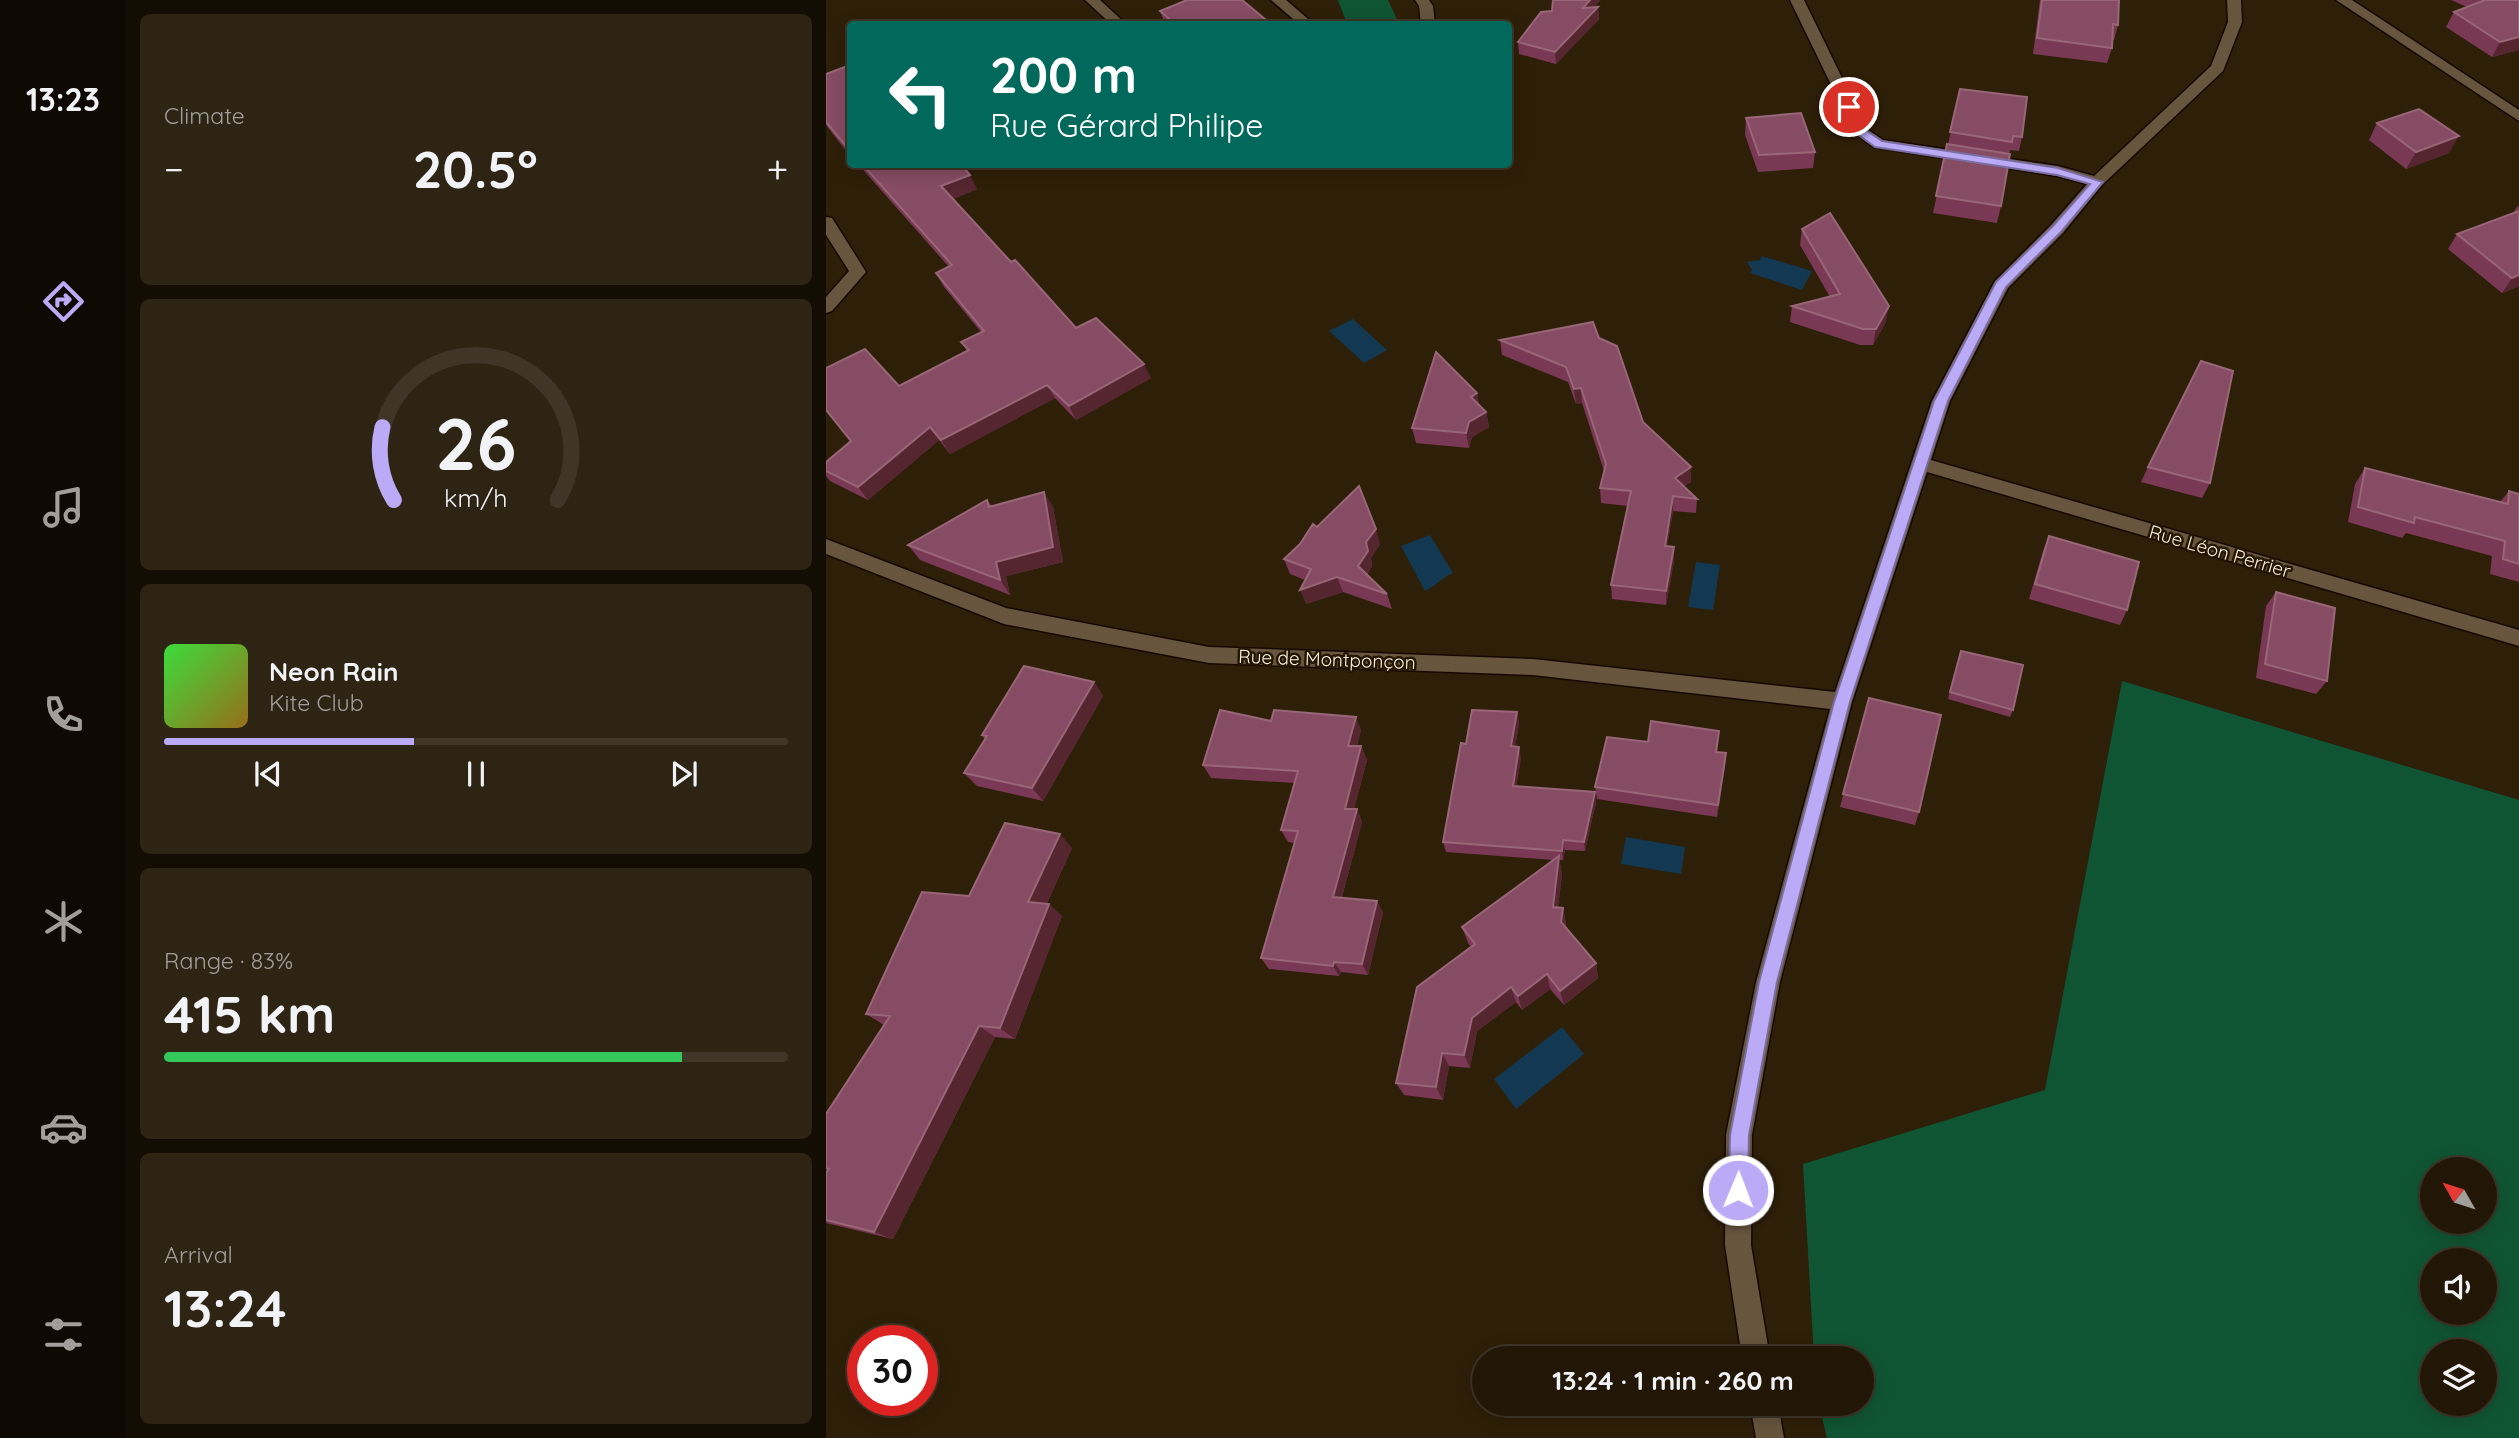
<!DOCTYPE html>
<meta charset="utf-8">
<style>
:root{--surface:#221706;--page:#2e2414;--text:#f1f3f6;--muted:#a29f9b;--line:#3f3628;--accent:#bbaaf6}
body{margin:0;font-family:Quicksand,sans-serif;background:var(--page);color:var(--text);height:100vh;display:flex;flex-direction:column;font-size:26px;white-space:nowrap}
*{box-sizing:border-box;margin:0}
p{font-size:23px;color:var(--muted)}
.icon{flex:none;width:38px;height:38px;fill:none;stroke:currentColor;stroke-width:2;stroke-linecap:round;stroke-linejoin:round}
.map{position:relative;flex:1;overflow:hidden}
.sheet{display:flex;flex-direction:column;gap:14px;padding:14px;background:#130d03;width:700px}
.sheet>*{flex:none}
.hud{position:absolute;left:21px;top:21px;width:665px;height:147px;border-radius:7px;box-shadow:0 4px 18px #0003,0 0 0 2px var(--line);background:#00695c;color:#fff;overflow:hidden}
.needle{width:46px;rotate:309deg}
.buttons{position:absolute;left:1594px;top:1157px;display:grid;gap:14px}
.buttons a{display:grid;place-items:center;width:77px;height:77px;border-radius:50%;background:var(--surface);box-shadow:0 4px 18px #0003,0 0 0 2px var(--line);font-size:35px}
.speed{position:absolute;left:21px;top:1325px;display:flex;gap:14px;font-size:35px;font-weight:700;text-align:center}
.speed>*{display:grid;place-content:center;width:91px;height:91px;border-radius:50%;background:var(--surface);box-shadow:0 4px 18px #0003,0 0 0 2px var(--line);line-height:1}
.speed .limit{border:10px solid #d22;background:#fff;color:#111}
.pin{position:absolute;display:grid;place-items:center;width:60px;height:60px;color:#fff;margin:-30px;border:4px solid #fff;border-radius:50%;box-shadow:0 2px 7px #0007}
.me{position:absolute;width:77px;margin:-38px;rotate:1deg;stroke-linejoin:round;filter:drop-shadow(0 0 5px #0008)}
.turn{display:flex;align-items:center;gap:24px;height:147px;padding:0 28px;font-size:32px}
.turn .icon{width:91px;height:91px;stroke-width:2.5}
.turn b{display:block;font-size:49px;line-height:60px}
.big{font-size:52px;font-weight:700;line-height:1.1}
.sheet .tile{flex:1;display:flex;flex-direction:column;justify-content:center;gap:10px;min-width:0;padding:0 24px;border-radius:10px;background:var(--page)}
.sheet .dial{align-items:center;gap:0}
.dial svg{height:182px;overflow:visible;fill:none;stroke:var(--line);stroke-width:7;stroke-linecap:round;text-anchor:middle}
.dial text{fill:var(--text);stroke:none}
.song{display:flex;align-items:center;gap:21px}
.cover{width:84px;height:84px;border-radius:10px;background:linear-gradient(135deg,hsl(120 70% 55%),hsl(40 70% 35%))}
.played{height:7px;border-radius:4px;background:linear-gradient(90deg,var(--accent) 40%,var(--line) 40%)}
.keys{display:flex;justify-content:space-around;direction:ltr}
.heat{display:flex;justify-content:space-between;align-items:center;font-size:38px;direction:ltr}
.charge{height:10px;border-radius:5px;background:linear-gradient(90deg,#34c759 83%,var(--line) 0)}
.trip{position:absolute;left:646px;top:1346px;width:402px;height:70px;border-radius:35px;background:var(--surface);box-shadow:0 4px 18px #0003,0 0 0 2px var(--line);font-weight:700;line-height:70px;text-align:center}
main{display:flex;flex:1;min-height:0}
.dock{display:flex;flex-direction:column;width:126px;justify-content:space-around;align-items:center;background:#0e0902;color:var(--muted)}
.dock .icon{width:49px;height:49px}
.dock .on{color:var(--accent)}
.dock b{font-size:32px;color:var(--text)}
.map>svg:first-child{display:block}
.green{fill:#105533;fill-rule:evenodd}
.water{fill:#133852}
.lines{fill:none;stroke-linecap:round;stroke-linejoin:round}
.street-casing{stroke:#160800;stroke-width:3}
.secondary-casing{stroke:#160800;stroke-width:3}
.street{fill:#67553e;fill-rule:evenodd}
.secondary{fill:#67553e;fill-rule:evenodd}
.wall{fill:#793954}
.shaded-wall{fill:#552630}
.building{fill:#864c64;stroke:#986677;stroke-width:2}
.route{fill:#bbaaf6;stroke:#7a6ea0;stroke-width:2}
.labels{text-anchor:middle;stroke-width:5;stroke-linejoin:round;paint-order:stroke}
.street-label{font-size:19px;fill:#f8eee0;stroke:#241601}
</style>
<main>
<nav class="dock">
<b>13:23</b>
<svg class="icon on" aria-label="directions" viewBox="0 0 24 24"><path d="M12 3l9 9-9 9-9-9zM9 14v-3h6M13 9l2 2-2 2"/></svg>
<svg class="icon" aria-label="music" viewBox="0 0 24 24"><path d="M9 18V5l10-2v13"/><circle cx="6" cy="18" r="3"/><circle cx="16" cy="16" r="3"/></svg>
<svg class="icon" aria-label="phone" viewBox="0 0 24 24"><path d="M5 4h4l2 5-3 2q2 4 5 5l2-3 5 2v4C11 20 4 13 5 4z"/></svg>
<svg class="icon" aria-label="climate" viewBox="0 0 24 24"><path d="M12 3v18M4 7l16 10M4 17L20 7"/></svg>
<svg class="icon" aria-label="car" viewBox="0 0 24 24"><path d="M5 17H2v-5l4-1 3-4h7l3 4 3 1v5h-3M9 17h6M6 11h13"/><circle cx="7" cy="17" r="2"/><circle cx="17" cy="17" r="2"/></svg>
<svg class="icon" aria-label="filters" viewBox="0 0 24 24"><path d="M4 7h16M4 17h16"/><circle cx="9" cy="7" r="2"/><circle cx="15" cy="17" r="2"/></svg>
</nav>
<section class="sheet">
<div class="tile"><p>Climate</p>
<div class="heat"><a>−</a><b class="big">20.5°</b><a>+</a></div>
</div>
<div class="tile dial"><svg viewBox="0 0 100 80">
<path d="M14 69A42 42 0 1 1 86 69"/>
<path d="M14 69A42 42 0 0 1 9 37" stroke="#bbaaf6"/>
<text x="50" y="56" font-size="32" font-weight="700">26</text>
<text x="50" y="72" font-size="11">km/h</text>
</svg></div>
<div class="tile">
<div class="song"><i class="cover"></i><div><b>Neon Rain</b><p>Kite Club</p></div></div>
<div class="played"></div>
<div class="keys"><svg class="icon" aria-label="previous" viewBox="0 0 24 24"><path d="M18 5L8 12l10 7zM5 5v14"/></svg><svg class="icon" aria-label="pause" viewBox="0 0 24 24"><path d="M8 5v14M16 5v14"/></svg><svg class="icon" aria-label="next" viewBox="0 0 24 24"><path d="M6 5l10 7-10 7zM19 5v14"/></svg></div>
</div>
<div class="tile"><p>Range · 83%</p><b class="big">415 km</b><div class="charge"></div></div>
<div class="tile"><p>Arrival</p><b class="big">13:24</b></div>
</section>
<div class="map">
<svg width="1693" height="1438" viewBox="0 0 1693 1438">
<rect width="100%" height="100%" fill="#2e1f08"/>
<g class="green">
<path d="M512 0H562L573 24H521Z"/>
<path d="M1296 681 1693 800V1438H1001L993 1404H1036V1358H988L977 1164 1219 1090ZM1606 1169H1659V1222H1606ZM1606 1260H1659V1312H1606ZM1606 1351H1659V1404H1606Z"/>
</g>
<g class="water">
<path d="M936 256 986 271 976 290 924 273 926 270 921 262 934 260Z"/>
<path d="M527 319 561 350 538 363 503 331Z"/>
<path d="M604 535 627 573C616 578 609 586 599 591L575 546Z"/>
<path d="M870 562 894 565 887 610 862 607Z"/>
<path d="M800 837 859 847 855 874 795 864Z"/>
<path d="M736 1027 758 1054 690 1109 668 1079Z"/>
</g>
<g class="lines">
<g class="street-casing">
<g id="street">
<path d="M259 0H274L300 24H285Z"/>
<path d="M445 0H460L488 24H473Z"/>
<path d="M589 0H603L607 6 609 24H595L593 6Z"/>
<path d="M964 0H978L1041 129 1057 140 1232 166 1268 176 1385 66 1402 22 1401 0H1415L1416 22 1397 71 1276 185 1237 233 1182 288 1124 401 1105 460 1693 630V646L1101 472 1026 702 954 982 926 1135 925 1245 944 1358H916L899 1245 900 1135 930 982 1004 709 707 675 383 663 178 624 0 554V539L180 608 383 647 707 659 1009 692 1106 401 1169 281 1225 225 1261 184 1231 176 1048 147 1028 132Z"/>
<path d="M0 217 6 218 40 272 6 311 0 313V297L23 271 0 235Z"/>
<path d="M924 1404H952L958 1438H930Z"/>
</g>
</g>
<g class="secondary-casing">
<path id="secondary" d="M1510 0H1526L1693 110V121Z"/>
</g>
<use href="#street" class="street"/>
<use href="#secondary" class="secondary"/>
</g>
<g class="wall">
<path d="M727 0H774L768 7H772L773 19 730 64 693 54 692 42 726 11Z"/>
<path d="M1214 0H1293L1292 25 1288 40H1286V48L1281 63 1207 54Z"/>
<path d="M1625 0H1693V50L1666 57 1620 27 1628 12 1641 7Z"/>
<path d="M334 11 445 24H339Z"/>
<path d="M24 65V156L0 125V74Z"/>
<path d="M1134 89 1196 137 1193 151 1184 150 1175 206 1171 223 1107 213Z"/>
<path d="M920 118 989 152 987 168 932 172 919 135Z"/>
<path d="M1551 123 1623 153 1580 169 1543 140Z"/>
<path d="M32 164H135L151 189 127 199 185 262 250 328 325 378 250 420 229 398 124 454 113 440 42 500 4 481 0 476V462L25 441 73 386 141 351 135 342 155 332 118 287 110 273 123 267Z"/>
<path d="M1693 206V286L1676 293 1622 249 1631 234 1687 213 1691 207Z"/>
<path d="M976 229 1060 322 1047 345H1034L964 322 966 306 1004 297 974 245Z"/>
<path d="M773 338 817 422 865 482 858 486 871 499 870 513 847 511 841 546 848 547V561L840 605 786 599 785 585 802 506 775 503 774 488 778 471 756 403 750 404 742 382 676 355 674 340Z"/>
<path d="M651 393 653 405 660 412 663 427 646 437 643 448 590 443 586 428Z"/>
<path d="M1322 467 1384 483 1376 498 1315 482Z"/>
<path d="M1539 468 1674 502 1683 491 1693 494V582L1664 574 1666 556 1580 533 1576 538 1522 522 1529 484Z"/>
<path d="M161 500 166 506 227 507 237 562 180 576 184 595 94 560 82 545Z"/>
<path d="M491 527 554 544 545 558 546 566 541 575 561 594 566 609 517 592 480 604 479 580 464 574 458 559Z"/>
<path d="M1223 536 1301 610 1294 625 1203 599 1217 551Z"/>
<path d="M1450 592 1501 681 1490 694 1430 678 1440 606Z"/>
<path d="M1133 658 1187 710 1184 717 1122 699Z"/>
<path d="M268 682 277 696 217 801 151 786 138 773 159 740 156 735Z"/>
<path d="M1043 698 1093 812 1089 825 1014 807Z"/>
<path d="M691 712 693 724 689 747 695 758 690 786 769 792 770 802 759 851 739 850 737 860H733L736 874 732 907 737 908 740 924 739 927 770 963 772 978 738 1005 724 989 696 1010 690 1002 651 1031 644 1068 623 1066 617 1100 578 1095 570 1083 645 947 642 943 636 927 728 860 620 852 617 842 640 744Z"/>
<path d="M445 721 535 730 531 746H535L541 760 528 809H531L536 822 516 897 557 912 542 975 515 972 513 976 443 969 435 958 469 843 462 842 455 830 469 783 385 778 377 765Z"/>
<path d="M893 731 891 752 900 753 899 766 891 817 771 799 769 787 822 742Z"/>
<path d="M246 848 221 903 236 916 189 1039 169 1037 67 1239 0 1223V1173L1 1171H0V1114L58 1025 40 1014 143 896Z"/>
</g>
<g class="shaded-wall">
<path d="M764 0H774L758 20 757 8Z"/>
<path d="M772 7 773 19 730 64 729 52Z"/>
<path d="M1693 37V50L1666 57 1674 42Z"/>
<path d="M1633 136 1623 153 1580 169 1590 152Z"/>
<path d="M144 175 151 189 123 201 115 186Z"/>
<path d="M1693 275V286L1676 293 1686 278Z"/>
<path d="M1063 306 1060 322 1047 345 1050 329Z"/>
<path d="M318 364 325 378 250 420 243 406Z"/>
<path d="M221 385 229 398 124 454 115 440Z"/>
<path d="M755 388 756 403 750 404 748 389Z"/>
<path d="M651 393 654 408 645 397Z"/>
<path d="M660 412 663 427 646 437 643 448 640 433 643 422Z"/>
<path d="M104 427 113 440 42 500 32 487Z"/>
<path d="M865 467V482L849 492V478Z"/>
<path d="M218 492 227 507 237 562 180 576 184 595 174 580 170 562Z"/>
<path d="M847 496V511L839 560V546Z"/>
<path d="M550 529 554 544 545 558 546 566 537 581 532 566 540 542Z"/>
<path d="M848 547V561L840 605V591Z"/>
<path d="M511 577 517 592 480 604 474 590Z"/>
<path d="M268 682 277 696 217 801 206 788Z"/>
<path d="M691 712 693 724 687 757 685 746Z"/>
<path d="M530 717 535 730 527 759 522 746Z"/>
<path d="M535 746 541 760 525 821 519 809Z"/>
<path d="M693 747 695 758 689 796 687 786Z"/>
<path d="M900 753 899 766 891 817 892 805Z"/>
<path d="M769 792 770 802 759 851 758 842Z"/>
<path d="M531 809 536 822 513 908 507 897Z"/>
<path d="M234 834 246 848 215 915 202 902Z"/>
<path d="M737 840 739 850 737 860 736 851Z"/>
<path d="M733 856 736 874 730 923 727 907Z"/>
<path d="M551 901 557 912 542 975 536 964Z"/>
<path d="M223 904 236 916 189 1039 174 1028Z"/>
<path d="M737 908 740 924 738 938 735 922Z"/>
<path d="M508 962 515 972 513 976 507 966Z"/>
<path d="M770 963 772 978 738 1005 734 991Z"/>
<path d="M721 974 724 989 696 1010 692 996Z"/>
<path d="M685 987 690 1002 651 1031 644 1068 638 1055 646 1018Z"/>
<path d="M153 1026 169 1037 67 1239 48 1232Z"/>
<path d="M616 1053 623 1066 617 1100 610 1087Z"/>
</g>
<g class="building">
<path d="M361 0H416L445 24H349L334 11Z"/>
<path d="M727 0H764L757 8 772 7 729 52 692 42 715 12 726 11Z"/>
<path d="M1216 0H1293L1292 25 1287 24 1286 48 1211 38Z"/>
<path d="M1659 0H1693V37L1674 42 1628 12Z"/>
<path d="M24 65V151L0 122V74Z"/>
<path d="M1134 89 1201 97 1196 137 1187 136 1186 142 1124 132Z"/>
<path d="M1593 109 1633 136 1590 152 1551 123Z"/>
<path d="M975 113 989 152 933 155 920 118Z"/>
<path d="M1121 144 1184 154 1175 206 1110 196Z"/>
<path d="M36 164H135L144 175 115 186 185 262 189 260 250 328 270 318 318 364 243 406 221 385 115 440 104 427 32 487 0 471V462L25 441 0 410V368L39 349 73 386 143 350 135 342 158 331 110 273 126 265Z"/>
<path d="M1693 211V275L1686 278 1631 234Z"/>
<path d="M1004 213 1063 306 1050 329H1037L966 306 1014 294 976 229Z"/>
<path d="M767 322 773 338 791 346 817 422 865 467 849 478 871 499 847 496 839 546 848 547 840 591 785 585 805 491 774 488 780 464 755 388 748 389 740 367 674 340Z"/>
<path d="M610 352 651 393 645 397 660 412 643 422 640 433 586 428Z"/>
<path d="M1375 361 1407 371 1384 483 1322 467Z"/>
<path d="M1539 468 1682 504 1683 491 1693 494V564L1677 559 1679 541 1589 517 1588 523 1532 507Z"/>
<path d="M533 486 550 529 540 542 542 551 532 566 561 594 511 577 474 590 485 569 458 559 474 544 487 524 491 527Z"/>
<path d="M218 492 227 547 170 562 174 580 82 545 161 500 163 507Z"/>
<path d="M1223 536 1313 562 1301 610 1209 584Z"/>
<path d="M1450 592 1509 608 1501 681 1439 664Z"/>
<path d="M1135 651 1197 665 1187 710 1124 692Z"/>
<path d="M198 666 268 682 206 788 138 773 161 736 156 735Z"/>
<path d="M1043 698 1115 715 1093 812 1017 794Z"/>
<path d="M394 710 445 721 448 710 530 717 522 746H535L519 809H531L507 897 551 901 536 964 508 962 507 966 435 958 472 831 455 830 472 771 377 765Z"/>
<path d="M646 710 691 712 685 746 693 747 687 786 769 792 758 842 737 840 736 851 617 842 635 743 640 744Z"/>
<path d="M825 721 893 731 890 752 900 753 892 805 769 787 781 737 822 742Z"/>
<path d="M179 823 234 834 202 902 223 904 174 1028 153 1026 48 1232 0 1220V1173L3 1169 0 1168V1114L64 1016 40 1014 96 892 143 896Z"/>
<path d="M733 856 727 907 737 908 735 922 770 963 734 991 721 974 692 996 685 987 646 1018 638 1055 616 1053 610 1087 570 1083 591 987 649 944 636 927Z"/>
</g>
<path class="route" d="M1019 105H1027L1040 130 1056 141 1232 168 1277 182 1235 232 1180 287 1122 401 1024 702 951 982 923 1135 922 1190 919 1197 912 1199 906 1197 903 1190 904 1135 933 982 1008 702 1108 401 1170 282 1227 226 1264 184 1231 175 1049 147 1031 134 1018 107Z"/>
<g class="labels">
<g class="street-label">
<text transform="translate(1394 551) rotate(16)" y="7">Rue Léon Perrier</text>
<text transform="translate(501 659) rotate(2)" y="7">Rue de Montponçon</text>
</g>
</g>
</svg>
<div class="buttons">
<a><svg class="needle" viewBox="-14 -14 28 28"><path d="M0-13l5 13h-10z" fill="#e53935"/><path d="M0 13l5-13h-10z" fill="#a29f9b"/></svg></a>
<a><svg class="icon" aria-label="sound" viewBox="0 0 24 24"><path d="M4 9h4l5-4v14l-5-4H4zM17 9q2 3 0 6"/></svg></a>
<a><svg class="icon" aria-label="layers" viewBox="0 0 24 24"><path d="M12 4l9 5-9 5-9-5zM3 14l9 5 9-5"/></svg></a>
</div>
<div class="speed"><div class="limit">30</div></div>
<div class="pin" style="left:1023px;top:107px;background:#d93025"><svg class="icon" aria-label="arrive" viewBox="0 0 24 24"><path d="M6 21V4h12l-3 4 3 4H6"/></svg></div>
<svg class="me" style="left:912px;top:1190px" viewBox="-20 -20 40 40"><circle r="17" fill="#bbaaf6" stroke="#fff" stroke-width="3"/><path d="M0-11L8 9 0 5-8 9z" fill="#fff"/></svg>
<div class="trip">13:24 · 1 min · 260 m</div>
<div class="hud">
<div class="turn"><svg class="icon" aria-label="left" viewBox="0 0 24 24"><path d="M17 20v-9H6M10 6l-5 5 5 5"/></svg><div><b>200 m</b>Rue Gérard Philipe</div></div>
</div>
</div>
</main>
